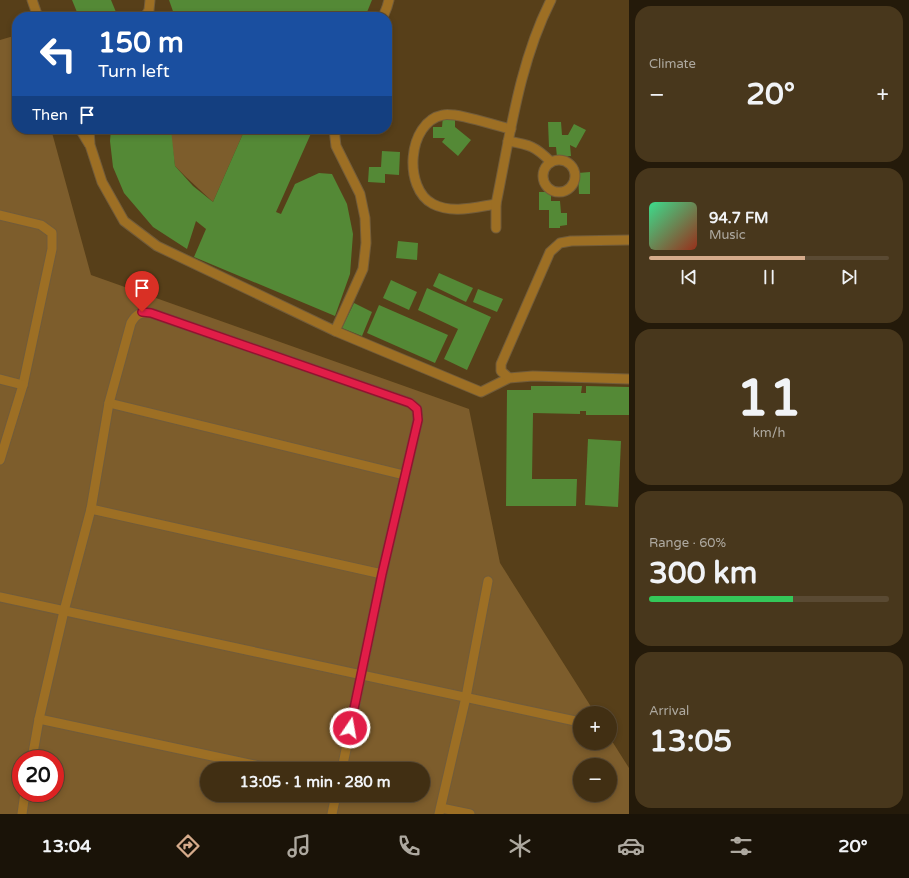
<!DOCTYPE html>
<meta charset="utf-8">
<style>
:root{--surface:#412f13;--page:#48371c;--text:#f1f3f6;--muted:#aea9a0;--line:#5a4a33;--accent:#d6ab8b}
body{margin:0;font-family:"Varela Round",sans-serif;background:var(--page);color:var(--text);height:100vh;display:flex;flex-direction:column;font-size:15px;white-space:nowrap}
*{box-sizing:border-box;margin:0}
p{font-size:13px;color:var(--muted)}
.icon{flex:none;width:22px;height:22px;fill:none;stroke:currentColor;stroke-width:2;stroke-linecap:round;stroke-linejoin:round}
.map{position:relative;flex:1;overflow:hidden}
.drawer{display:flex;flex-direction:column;gap:6px;padding:6px;background:#241a0a;width:280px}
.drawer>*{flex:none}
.hud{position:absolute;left:12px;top:12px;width:380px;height:122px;border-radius:16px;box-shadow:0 2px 6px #0003,0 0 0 1px var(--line);background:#1a4fa0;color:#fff;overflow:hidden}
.controls{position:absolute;left:573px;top:706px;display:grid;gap:8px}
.controls a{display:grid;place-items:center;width:44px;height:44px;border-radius:50%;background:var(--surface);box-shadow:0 2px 6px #0003,0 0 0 1px var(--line);font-size:20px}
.speed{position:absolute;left:12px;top:750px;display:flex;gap:8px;font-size:20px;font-weight:700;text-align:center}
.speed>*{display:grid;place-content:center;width:52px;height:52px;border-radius:50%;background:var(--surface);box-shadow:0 2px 6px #0003,0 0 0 1px var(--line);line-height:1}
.speed .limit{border:6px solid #d22;background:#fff;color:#111}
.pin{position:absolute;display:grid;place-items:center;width:34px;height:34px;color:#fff;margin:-41px -17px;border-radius:50% 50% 50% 0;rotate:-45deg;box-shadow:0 0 4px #0007}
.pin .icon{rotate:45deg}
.me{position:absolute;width:44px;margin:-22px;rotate:12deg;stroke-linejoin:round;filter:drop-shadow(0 0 3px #0008)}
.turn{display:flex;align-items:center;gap:14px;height:84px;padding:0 20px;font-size:18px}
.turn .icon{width:52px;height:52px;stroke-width:2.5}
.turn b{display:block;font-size:28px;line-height:34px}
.then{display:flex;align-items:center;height:38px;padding:0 20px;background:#0003;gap:8px;font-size:15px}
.big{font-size:30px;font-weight:700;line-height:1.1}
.drawer .widget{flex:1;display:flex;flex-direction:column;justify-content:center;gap:6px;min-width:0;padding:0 14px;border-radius:16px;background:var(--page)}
.drawer .dial{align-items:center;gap:0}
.dial b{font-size:52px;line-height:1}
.song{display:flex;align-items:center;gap:12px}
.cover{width:48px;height:48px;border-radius:6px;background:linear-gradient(135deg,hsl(150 70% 55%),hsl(10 70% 35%))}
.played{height:4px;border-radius:2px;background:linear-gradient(90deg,var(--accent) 65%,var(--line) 65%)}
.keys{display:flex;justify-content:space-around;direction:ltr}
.heat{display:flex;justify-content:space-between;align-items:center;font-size:22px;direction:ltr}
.charge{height:6px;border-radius:3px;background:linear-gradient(90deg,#34c759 60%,var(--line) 0)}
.trip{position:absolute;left:200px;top:762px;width:230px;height:40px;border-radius:20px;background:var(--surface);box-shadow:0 2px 6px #0003,0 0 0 1px var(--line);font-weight:700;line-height:40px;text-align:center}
.dock{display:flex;height:64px;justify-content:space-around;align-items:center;background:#1a1308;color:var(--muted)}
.dock .icon{width:28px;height:28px}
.dock .current{color:var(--accent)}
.dock b{font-size:18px;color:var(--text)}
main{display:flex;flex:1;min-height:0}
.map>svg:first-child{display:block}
.green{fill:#7d5d2c;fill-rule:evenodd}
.building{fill:#548936}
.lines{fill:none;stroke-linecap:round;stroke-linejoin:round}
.lane-casing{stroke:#725c3a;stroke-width:11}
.lane{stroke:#9d6f24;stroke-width:9}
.route-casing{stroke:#92132f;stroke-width:10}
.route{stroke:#e11d48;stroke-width:7}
</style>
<main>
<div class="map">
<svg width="629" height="814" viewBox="0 0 629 814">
<rect width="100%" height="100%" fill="#573f19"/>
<g class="green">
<path d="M17 35V129H51L91 275 469 409 500 563 595 713H580V743H610V738L629 768V814H0V40ZM21 759H55V793H21ZM580 765H610V795H580ZM207 769H423V795H207Z"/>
<path d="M170 129H245L213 202 186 177 175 166Z"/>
</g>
<g class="building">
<path d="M72 0H111L118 17H79Z"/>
<path d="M169 0H372L365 17H175Z"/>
<path d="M443 116 455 117V127L471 140 458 156 442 142 445 138H433V127H442Z"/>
<path d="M548 122H561L562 135H568L574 124 586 130 576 148 570 145 571 156 557 157 556 147H549Z"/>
<path d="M111 129H171L175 166 193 186 213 202 245 129H313L276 212 281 214 295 184 319 173 332 174 347 204 353 234 350 274 335 316 194 257 206 229 196 221 187 249 153 227 124 193 113 167 110 141Z"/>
<path d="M382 151 400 152 399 175 385 174V183L368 182 369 167H381Z"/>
<path d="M590 172V194H579L578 173Z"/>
<path d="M539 192H551V201H560L561 213H567V225L560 226V228H549V210H539Z"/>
<path d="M398 241 418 243 417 260 396 258Z"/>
<path d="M439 273 473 288 466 302 433 286Z"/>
<path d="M391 280 417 292 409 310 383 298Z"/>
<path d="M427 288 491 317 467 370 444 359 458 329 418 310Z"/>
<path d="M478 289 503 299 497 312 473 302Z"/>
<path d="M354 303 372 312 362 336 342 328Z"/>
<path d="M379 305 448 335 435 363 367 333Z"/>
<path d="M531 386H582L581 393H586V386L629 387V415H586V411H580V414L533 413 532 479H577L576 506H506L507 390H531Z"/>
<path d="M588 439 621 441 618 507 585 505Z"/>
</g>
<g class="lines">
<g class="lane-casing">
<g id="lane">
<path d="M32 0 38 17"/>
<path d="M145 17 149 10 150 0"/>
<path d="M383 17 387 7 389 0"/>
<path d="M80 129 89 144"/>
<path d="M89 129 90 145 102 182 124 221 157 246 335 331 481 392 509 378 533 376 629 379"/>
<path d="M334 129 336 146 360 194 365 218 366 243 363 269 335 331"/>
<path d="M508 141C530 145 535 146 551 162"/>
<circle cx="559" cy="176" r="16"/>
<path d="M496 204C476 207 452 214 433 204 403 189 407 122 443 115 456 112 496 126 511 129"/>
<path d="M0 215 41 225 52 233V249L23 385 0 460"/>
<path d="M496 228V204C510 136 519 63 551 0"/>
<path d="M509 378 501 371V364L550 252 560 243 571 241 629 240"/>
<path d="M0 379 23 385"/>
<path d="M109 403 404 475"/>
<path d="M91 509 382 574"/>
<path d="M0 597 580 722"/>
<path d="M39 719 273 769"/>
<path d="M32 759 39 719 64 611 91 509 109 403 131 323C136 314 140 312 151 313L411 403 417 409 418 420 382 574 342 769"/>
<path d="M441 808 470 814"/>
<path d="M22 814 25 793"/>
<path d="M332 814 336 795"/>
<path d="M439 814 466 697 488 581"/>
</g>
</g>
<use href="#lane" class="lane"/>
</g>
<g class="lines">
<g class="route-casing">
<path id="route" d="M142 312 151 313 410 403 417 409 418 420 382 574 350 728"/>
</g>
<use href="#route" class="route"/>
</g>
</svg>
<div class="controls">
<a>+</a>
<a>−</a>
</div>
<div class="speed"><div class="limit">20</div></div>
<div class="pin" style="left:142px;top:312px;background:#d93025"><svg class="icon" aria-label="arrive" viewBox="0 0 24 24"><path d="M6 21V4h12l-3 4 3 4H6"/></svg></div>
<svg class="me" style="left:350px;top:728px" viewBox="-20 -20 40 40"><circle r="17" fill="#e11d48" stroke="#fff" stroke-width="3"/><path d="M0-11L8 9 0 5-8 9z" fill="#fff"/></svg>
<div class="trip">13:05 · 1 min · 280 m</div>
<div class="hud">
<div class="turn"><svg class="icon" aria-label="left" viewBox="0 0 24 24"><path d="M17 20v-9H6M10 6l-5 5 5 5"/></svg><div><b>150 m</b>Turn left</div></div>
<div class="then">Then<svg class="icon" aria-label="arrive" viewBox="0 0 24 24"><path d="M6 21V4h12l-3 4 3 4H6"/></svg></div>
</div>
</div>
<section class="drawer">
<div class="widget"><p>Climate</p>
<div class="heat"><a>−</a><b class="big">20°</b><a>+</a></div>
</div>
<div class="widget">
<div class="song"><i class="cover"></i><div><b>94.7 FM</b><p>Music</p></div></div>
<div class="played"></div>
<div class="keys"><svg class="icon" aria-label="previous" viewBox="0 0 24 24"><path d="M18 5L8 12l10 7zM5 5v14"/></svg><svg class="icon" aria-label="pause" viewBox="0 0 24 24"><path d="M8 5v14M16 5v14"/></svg><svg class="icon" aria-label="next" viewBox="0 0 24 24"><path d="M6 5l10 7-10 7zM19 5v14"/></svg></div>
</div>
<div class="widget dial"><b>11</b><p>km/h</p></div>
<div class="widget"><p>Range · 60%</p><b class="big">300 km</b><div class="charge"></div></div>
<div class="widget"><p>Arrival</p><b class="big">13:05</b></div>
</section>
</main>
<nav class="dock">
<b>13:04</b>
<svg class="icon current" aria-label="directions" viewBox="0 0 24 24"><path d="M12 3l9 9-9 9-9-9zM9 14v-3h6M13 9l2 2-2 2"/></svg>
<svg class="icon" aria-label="music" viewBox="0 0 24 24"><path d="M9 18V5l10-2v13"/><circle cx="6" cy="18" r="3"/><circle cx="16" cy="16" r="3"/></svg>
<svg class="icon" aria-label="phone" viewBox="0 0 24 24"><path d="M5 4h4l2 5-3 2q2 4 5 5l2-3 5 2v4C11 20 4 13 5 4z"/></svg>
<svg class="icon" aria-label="climate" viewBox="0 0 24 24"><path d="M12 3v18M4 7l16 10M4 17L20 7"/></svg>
<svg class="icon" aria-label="car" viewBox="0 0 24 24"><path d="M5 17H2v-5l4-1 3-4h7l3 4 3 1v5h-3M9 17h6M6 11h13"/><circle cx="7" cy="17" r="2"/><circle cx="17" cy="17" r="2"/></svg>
<svg class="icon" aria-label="filters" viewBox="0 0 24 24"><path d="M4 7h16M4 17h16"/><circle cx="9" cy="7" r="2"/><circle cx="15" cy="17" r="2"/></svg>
<b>20°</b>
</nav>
